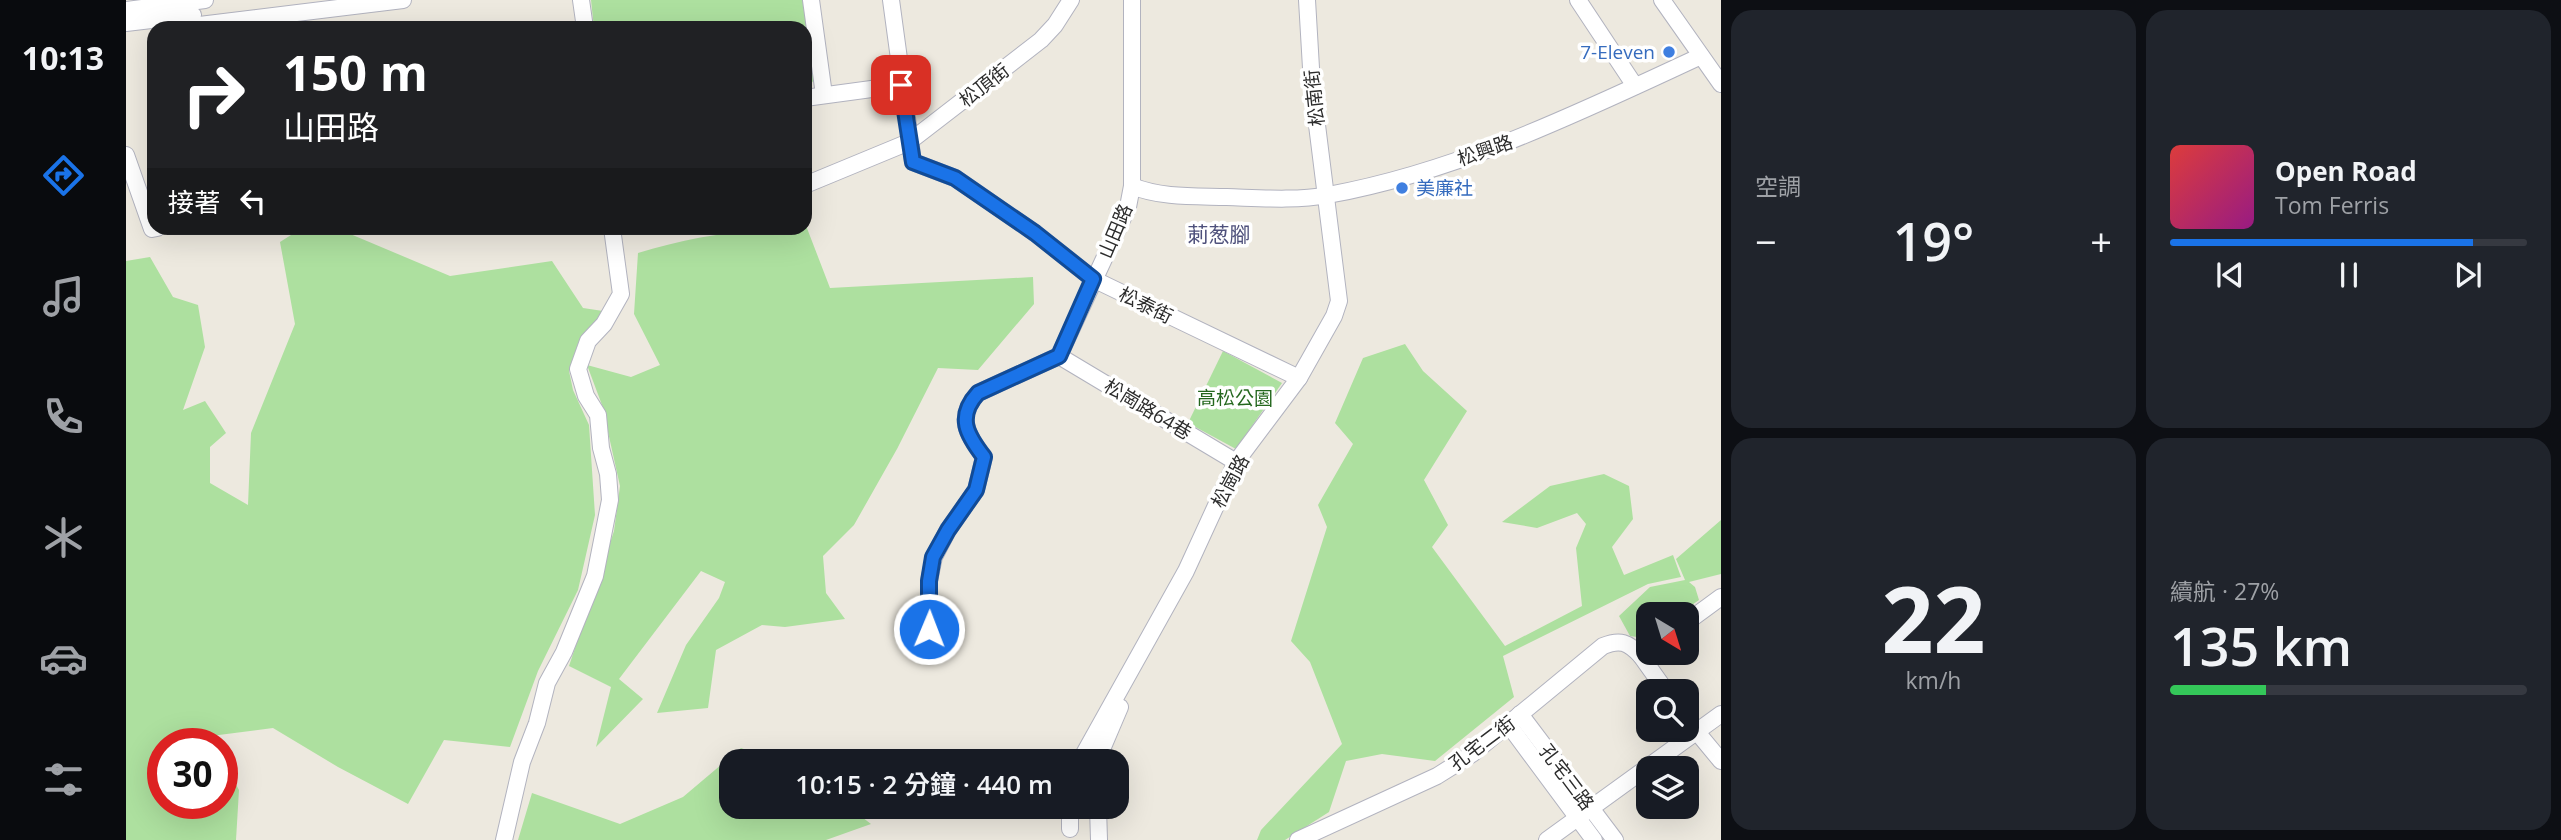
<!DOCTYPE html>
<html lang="zh-TW">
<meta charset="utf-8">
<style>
:root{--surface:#171b24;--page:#20242c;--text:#f1f3f6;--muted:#9ea1a6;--line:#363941;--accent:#1a73e8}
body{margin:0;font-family:"Open Sans","Noto Sans TC",sans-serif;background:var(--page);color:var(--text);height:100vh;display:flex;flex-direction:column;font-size:26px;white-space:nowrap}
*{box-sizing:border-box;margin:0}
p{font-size:23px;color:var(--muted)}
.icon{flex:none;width:38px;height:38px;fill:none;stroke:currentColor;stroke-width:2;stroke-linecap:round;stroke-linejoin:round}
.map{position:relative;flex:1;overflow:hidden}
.sheet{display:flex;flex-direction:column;gap:10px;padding:10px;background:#0d0f14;width:840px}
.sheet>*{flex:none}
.top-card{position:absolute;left:21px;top:21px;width:665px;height:214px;border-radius:21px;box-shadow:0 7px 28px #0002;background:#202124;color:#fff;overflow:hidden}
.needle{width:46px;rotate:142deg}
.controls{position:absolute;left:1510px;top:602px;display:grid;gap:14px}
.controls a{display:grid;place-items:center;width:63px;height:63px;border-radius:14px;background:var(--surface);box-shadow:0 7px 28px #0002;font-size:35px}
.speed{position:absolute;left:21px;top:728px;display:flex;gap:14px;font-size:35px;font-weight:700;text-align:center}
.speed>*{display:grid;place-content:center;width:91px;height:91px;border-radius:50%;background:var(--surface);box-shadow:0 7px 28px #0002;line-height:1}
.speed .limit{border:10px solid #d22;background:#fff;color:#111}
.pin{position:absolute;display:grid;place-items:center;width:60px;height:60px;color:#fff;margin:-30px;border-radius:14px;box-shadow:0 4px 10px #0006}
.me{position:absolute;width:77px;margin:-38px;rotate:1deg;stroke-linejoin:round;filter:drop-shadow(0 0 5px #0008)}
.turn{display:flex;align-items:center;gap:24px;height:147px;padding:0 21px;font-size:32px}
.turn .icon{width:91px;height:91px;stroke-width:2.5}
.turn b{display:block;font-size:49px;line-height:60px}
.then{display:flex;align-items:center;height:66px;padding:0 21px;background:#0003;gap:14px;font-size:26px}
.big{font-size:52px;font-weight:600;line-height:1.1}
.sheet .widget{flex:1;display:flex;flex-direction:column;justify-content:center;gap:10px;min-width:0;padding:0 24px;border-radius:21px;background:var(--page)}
.sheet .dial{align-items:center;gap:0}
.dial b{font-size:91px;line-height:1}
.song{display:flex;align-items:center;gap:21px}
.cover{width:84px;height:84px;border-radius:10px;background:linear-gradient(135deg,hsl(0 70% 55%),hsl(310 70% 35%))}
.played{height:7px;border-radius:4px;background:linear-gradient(90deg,var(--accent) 85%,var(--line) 85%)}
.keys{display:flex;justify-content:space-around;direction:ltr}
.heat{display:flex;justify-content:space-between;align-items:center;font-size:38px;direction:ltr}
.charge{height:10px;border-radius:5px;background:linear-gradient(90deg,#34c759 27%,var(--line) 0)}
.sheet .tiles{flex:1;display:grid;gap:10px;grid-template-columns:repeat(2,1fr)}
.trip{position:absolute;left:593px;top:749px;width:410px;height:70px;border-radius:21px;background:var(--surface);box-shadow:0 7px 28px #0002;font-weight:600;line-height:70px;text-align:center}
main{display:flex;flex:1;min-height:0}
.menu{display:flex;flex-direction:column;width:126px;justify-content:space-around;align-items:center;background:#090b0e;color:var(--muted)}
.menu .icon{width:49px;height:49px}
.menu .selected{color:var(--accent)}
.menu b{font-size:32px;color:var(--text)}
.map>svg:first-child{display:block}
.green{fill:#ade09f}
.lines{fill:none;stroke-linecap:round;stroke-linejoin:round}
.minor-casing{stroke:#b2b3bf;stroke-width:18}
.minor{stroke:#fff;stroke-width:16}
.route-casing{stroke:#114b97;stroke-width:18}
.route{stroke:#1a73e8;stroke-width:12}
.shop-dot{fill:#3f7fe0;stroke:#fff;stroke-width:2.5}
.labels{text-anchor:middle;stroke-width:7;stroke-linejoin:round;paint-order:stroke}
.shop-label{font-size:19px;fill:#366cbe;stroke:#fff;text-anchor:end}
.street-label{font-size:19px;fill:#2c2c2c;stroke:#fff}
.park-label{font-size:19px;fill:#24671e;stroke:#fff}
.neighbourhood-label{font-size:21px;fill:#4e507b;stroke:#fff}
</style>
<main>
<nav class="menu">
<b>10:13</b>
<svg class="icon selected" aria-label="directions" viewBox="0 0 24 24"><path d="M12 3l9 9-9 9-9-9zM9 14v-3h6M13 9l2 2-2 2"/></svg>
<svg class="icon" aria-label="music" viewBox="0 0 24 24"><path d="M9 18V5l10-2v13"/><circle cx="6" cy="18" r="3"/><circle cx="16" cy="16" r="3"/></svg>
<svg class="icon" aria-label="phone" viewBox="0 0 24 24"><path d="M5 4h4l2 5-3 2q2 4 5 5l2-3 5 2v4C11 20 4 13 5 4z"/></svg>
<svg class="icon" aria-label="climate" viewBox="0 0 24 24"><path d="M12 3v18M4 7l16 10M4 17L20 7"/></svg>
<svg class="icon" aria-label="car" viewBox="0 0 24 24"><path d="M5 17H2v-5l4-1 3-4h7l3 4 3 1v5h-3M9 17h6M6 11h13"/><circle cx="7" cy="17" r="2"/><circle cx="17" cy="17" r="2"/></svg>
<svg class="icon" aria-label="filters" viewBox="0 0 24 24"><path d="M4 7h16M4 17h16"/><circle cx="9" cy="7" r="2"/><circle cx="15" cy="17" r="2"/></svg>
</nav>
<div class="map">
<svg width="1595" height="840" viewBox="0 0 1595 840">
<rect width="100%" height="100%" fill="#ede9df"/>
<g class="green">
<path d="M465 0H678L688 80 679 91V28H468Z"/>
<path d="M679 223 704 288 907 277 908 304 852 370 812 368 771 449 728 525 697 556 700 593 719 619 659 627 636 625 590 650 582 708 531 713 560 645 593 598 599 582 575 571 493 679 517 699 470 747 485 687 443 666 488 531 494 486 476 405 461 365 505 377 534 365 508 314 512 253C566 236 623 228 679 228Z"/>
<path d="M176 228H210L324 276 426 261 457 308 477 311 452 344 443 371 447 390 463 425 469 515 452 590 412 671 384 747 318 740 282 804 212 767 147 728 85 736 88 744H37V803H96V759L113 790 110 840H0V261L24 257 47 297 72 305 79 347 57 410 79 401 100 433 84 447V483L122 505 125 433 169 324 154 242Z"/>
<path d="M1279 344 1297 371 1341 411 1298 480 1322 525 1306 547 1379 646 1456 606 1450 548 1460 524 1451 513 1411 528 1376 522 1424 486 1478 474 1503 486 1507 519 1486 547 1498 575 1547 555 1555 577 1522 584 1377 656 1388 697 1309 761 1256 754 1220 761 1203 812 1159 840H1131L1135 830 1216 744 1184 662 1165 641 1201 527 1192 505 1227 444 1209 423 1237 358Z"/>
<path d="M1097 351 1156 383 1110 449 1062 423Z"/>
<path d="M1595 520V574L1563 582 1569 587 1573 600 1553 614H1522V635L1519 638 1504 636 1493 616 1524 587 1559 580 1550 559Z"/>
<path d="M615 748 650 761H606V807H723L745 824 700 840H392L406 793 494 824 557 797Z"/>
</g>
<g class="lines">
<g class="minor-casing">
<g id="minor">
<path d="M455 0 459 28"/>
<path d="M685 0 698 95"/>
<path d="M765 0 787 162 829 178 909 233 967 279 1173 378"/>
<path d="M1452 0 1509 86"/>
<path d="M1536 0 1595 84"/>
<path d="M0 10 79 0"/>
<path d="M0 23 67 15"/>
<path d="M49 28 277 0"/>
<path d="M679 98 775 85"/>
<path d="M0 155 26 229 31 228"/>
<path d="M679 185 783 142 915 40 929 25 945 0"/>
<path d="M1006 186C1035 198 1070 196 1101 197 1133 198 1169 201 1202 195 1334 171 1454 112 1575 56"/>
<path d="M933 356 1110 462"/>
<path d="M1561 622 1595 597"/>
<path d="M803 629V581L808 557 822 530 850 490 858 457C841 435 830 417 852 393L933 356 1002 207 1006 186V0"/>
<path d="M1515 656 1540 691"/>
<path d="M1394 714 1489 840"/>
<path d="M1561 720 1595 761"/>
<path d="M1382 724 1468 840"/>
<path d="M954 761 1060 571 1110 462 1173 378 1208 316 1213 301 1186 85 1181 0"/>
<path d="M971 761 994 707"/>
<path d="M944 807V829"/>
<path d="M972 807 973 840"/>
<path d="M378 840 396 762 411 723 421 683 438 652 469 576 484 500 482 474 475 448 472 415 460 396 452 369 462 341 478 324 495 294 486 228"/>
<path d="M1172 840 1311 776 1346 754 1477 646C1494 639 1502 642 1515 656L1522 650"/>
<path d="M1421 840 1595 714"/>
</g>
</g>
<use href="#minor" class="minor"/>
</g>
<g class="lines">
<g class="route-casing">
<path id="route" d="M775 85 787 162 829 178 909 233 967 279 933 356 852 393C830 417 841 435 858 457L850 490 822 530 807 557 803 581V629"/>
</g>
<use href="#route" class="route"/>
</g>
<g class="shop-dot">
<circle cx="1543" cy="52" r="7"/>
<circle cx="1276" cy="188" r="7"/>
</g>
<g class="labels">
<g class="shop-label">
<text x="1529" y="59">7-Eleven</text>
<text x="1290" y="195" text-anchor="start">美廉社</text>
</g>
<g class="street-label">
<text transform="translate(858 85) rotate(-38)" y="7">松頂街</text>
<text transform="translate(1188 98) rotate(-96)" y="7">松南街</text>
<text transform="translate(1359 150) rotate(-19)" y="7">松興路</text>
<text transform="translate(989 231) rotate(-67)" y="7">山田路</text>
<text transform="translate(1020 305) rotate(26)" y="7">松泰街</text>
<text transform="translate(1022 409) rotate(31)" y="7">松崗路64巷</text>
<text transform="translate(1104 481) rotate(-62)" y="7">松崗路</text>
<text transform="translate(1356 743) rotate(-37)" y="7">孔宅二街</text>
<text transform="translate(1441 777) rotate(53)" y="7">孔宅三路</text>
</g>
<g class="park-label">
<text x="1109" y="405">高松公園</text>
</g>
<g class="neighbourhood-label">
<text x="1093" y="242">莿葱腳</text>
</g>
</g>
</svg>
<div class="controls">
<a><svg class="needle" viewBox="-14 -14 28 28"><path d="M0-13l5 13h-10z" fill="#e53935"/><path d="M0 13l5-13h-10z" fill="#9ea1a6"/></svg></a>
<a><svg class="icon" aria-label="search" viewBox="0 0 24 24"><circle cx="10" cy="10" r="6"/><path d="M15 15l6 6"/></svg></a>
<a><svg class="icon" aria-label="layers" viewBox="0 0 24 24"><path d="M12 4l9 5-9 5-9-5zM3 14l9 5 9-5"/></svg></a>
</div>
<div class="speed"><div class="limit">30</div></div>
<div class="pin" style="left:775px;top:85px;background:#d93025"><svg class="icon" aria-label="arrive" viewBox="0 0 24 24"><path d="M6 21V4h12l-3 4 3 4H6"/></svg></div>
<svg class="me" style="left:803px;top:629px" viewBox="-20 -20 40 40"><circle r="17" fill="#1a73e8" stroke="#fff" stroke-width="3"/><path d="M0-11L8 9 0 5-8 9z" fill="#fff"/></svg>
<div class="trip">10:15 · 2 分鐘 · 440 m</div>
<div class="top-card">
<div class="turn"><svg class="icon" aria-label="right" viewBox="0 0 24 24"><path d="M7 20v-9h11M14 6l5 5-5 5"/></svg><div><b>150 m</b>山田路</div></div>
<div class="then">接著<svg class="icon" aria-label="left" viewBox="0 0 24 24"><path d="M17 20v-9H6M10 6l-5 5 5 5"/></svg></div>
</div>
</div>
<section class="sheet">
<div class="tiles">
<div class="widget"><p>空調</p>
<div class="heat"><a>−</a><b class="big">19°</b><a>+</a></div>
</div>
<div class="widget">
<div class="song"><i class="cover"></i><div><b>Open Road</b><p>Tom Ferris</p></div></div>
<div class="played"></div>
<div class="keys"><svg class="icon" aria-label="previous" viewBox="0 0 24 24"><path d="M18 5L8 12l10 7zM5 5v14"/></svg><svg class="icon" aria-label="pause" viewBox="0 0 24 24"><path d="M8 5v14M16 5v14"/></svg><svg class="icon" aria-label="next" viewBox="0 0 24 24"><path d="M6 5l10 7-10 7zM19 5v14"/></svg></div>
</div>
<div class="widget dial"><b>22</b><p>km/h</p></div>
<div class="widget"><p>續航 · 27%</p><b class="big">135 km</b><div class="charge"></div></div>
</div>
</section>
</main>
